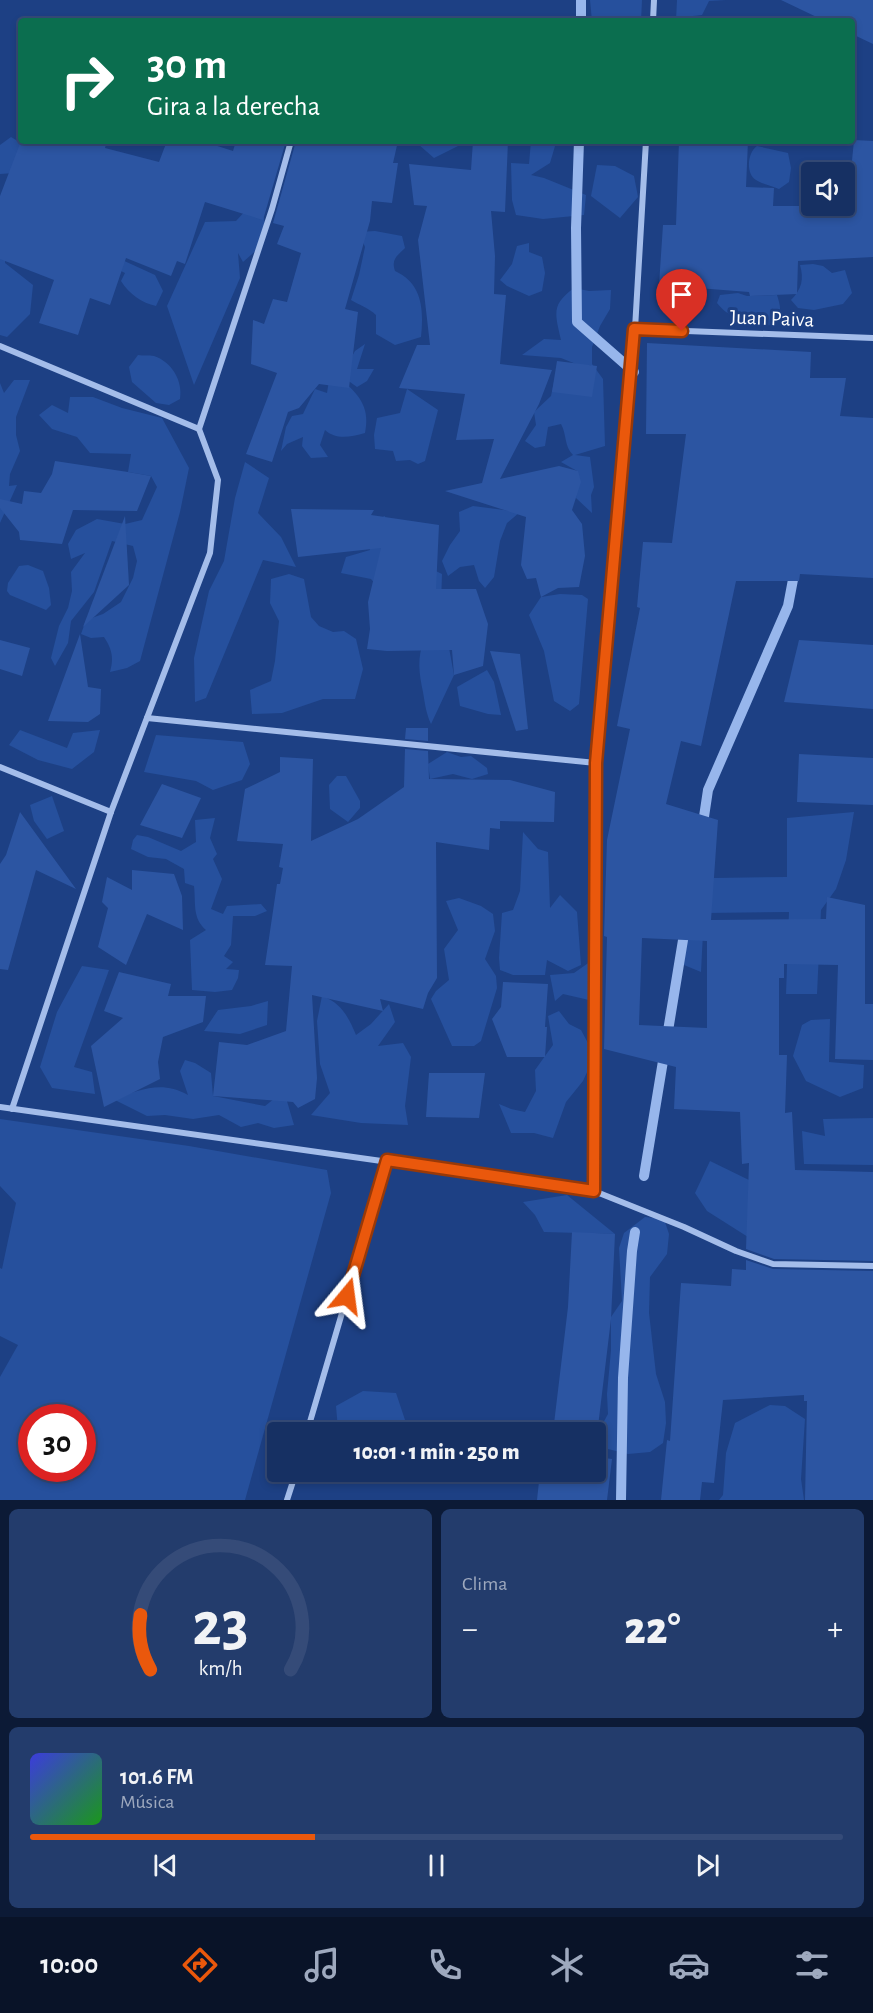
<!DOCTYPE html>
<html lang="es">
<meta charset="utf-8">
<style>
:root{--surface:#163063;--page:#233c6c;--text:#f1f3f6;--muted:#9ea9be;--line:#354b78;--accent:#ea580c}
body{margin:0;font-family:"Alegreya Sans",sans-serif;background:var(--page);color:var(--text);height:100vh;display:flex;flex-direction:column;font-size:22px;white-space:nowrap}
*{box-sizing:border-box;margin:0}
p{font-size:20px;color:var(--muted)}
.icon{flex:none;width:33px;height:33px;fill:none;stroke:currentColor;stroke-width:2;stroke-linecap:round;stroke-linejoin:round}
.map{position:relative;height:1500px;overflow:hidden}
.side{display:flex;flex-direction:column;gap:9px;padding:9px;background:#0c1a36;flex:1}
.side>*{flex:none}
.top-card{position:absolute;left:18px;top:18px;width:837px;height:126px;border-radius:6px;box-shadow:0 3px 9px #0003,0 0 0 2px var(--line);background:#0b6e4f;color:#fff;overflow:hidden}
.tools{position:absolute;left:801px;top:162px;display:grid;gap:12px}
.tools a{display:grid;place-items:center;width:54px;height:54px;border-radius:6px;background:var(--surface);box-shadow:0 3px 9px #0003,0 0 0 2px var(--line);font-size:30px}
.speed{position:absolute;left:18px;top:1404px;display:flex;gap:12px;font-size:30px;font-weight:700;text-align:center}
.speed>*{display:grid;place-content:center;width:78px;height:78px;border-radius:50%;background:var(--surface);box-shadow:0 3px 9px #0003,0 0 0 2px var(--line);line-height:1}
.speed .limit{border:9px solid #d22;background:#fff;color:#111}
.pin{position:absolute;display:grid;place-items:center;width:51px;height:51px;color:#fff;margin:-62px -26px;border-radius:50% 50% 50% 0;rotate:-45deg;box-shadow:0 0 6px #0007}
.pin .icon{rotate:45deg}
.me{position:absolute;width:66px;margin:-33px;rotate:16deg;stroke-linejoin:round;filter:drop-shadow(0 0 4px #0008)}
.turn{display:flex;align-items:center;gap:21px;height:126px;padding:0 30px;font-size:27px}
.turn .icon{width:78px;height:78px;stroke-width:2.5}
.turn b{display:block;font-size:42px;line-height:51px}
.big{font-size:45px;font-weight:800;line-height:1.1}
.side .widget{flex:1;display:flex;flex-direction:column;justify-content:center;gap:9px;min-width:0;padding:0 21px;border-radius:9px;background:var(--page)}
.side .dial{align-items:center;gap:0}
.dial svg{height:156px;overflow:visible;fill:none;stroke:var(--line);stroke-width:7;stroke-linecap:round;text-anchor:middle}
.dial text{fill:var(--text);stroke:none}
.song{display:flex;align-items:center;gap:18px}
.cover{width:72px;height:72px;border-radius:9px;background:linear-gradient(135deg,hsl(240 70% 55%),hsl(120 70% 35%))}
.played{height:6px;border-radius:3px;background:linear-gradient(90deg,var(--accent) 35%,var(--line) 35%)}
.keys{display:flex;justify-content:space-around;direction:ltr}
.heat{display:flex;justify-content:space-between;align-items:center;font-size:33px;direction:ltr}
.side .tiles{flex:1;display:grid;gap:9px;grid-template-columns:1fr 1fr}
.widget:last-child{grid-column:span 2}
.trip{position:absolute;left:267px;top:1422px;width:339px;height:60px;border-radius:6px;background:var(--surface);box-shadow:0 3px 9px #0003,0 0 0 2px var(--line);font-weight:800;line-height:60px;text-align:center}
.tabs{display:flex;height:96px;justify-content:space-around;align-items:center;background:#091328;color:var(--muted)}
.tabs .icon{width:42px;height:42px}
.tabs .on{color:var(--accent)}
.tabs b{font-size:27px;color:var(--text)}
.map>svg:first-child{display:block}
.green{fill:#26509d;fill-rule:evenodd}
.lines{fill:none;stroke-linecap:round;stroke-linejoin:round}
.stream{stroke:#97b6ec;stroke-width:10}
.building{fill:#2c55a2;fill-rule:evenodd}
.minor{stroke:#a4bdea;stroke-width:6}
.route-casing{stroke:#983908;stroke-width:15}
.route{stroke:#ea580c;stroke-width:10}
.labels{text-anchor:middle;stroke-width:6;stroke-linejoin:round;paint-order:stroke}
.street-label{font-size:21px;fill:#fff;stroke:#1d4084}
</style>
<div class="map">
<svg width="873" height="1500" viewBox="0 0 873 1500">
<rect width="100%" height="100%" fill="#1d4084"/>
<g class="green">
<path d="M590 0H642L641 21H592Z"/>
<path d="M677 0H726L709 1 702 15 684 17 683 21H676Z"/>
<path d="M11 137 21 143 14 173 0 174V145Z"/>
<path d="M417 141H473L472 146H458L434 158 418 144Z"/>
<path d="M531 141H553L555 146 550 163 531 175 544 178 586 195 584 215 543 219 516 215 512 200 511 163 529 164Z"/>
<path d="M757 146 788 153 791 168 789 182 779 189C772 186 762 184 756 180 745 173 748 152 757 146Z"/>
<path d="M597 165 615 166 634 176 638 197 620 218 591 196Z"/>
<path d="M247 209 262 211C270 238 263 245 243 262L238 253 240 278 194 385 167 306 205 222 236 221Z"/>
<path d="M375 231 402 236 405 248C397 256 391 259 395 271 422 283 424 309 421 337L395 345 376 334V315C369 308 359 305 351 300L359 275 365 247 359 232Z"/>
<path d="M5 240V263L33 285 30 314 7 337 0 335V242Z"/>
<path d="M529 243V252L542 257 545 273 542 291 529 296 507 286 500 280 512 264 517 246Z"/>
<path d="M120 259 155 275 163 291 156 306C142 303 129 294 121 281L125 273 117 269Z"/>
<path d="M813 264 823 266 832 273 845 270 852 293 843 304 814 310 798 308 791 300C802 289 804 279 800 265Z"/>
<path d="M574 288 589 291 611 290 610 309 600 326 592 347V364L603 379 605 446 575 455 590 457 594 487 591 495 592 513 576 498 577 471 561 462 573 455C564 446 567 435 561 424L548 427 545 446 535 448 525 441 536 425 534 412 551 396 555 377 582 380 591 365 581 366 561 358 522 355 544 339 561 340C555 313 551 305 574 288Z"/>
<path d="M738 293 747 296 777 295C781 307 782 315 775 325 764 326 760 324 751 320 734 314 730 319 717 303L720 295Z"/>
<path d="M365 344 357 369H374L367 381 357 387 343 377 344 382C361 396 370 410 365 433 350 437 336 440 325 430L320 445 328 457 311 458 302 446 303 437 287 444 281 451 286 427 292 416 303 414 315 389 327 393 329 380 347 365 355 351Z"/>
<path d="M138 355C143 356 149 355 154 356 172 362 183 381 180 399L169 405 156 403 132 382 129 367Z"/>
<path d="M14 380H30L16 417V435L20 451 10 474 9 486 17 485 0 523V383L4 393Z"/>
<path d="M407 389 438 410 425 461 418 464 410 460 396 461 393 451 375 449 374 435 377 418 400 413Z"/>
<path d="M70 397H93L122 408 162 418 189 468 180 512 140 661 127 668 110 672C114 658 112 649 104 637L91 638 81 634 86 620 103 614 121 602 133 578 137 561 133 546 112 541 94 592 71 621 68 643 55 666 51 658 59 626 68 608 72 591 71 572 85 553 71 559 68 544 76 530 97 519 125 524 142 520 157 487 151 476 128 472 131 454 90 453 77 437 52 429 39 415 52 405 68 413Z"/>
<path d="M245 462 269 478 258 513 281 537 296 567 263 560 206 698 195 702 194 658 209 591 224 561 235 498Z"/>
<path d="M473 506 520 512 507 523 500 541 494 577 485 588 479 581 474 565 460 567 448 576 442 561 450 545 460 531 459 512Z"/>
<path d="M385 516 388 548 442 574 441 604 454 675 431 724C426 713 425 704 423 692 419 673 417 658 424 640L371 579 341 573 346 557 370 550 367 540 370 522Z"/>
<path d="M28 565 43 571 49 588 51 605 46 610 10 595 7 591 8 583 19 566Z"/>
<path d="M289 574 304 579 311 617 319 626 333 632 344 631 356 639 363 669 355 699H323L282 713 252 714 250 690 271 681 275 661 279 621 270 603 271 579Z"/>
<path d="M560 594 582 595 588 599 579 704 570 711 554 701 544 651 529 615 541 597Z"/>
<path d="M487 670 494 682 501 715 488 714 460 706 457 687Z"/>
<path d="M20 730 67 748 73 733 100 730 94 752 72 769 38 760 9 745Z"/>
<path d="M156 735 243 742 250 764 242 780 213 790 196 781 144 772Z"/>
<path d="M447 752 461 757 471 756 487 768 488 774 472 779 453 774 430 779 428 764Z"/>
<path d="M337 776H346L360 801V808L348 822 330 809 329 785Z"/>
<path d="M52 796 64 831 47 839 34 821 30 805Z"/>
<path d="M854 812 846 860 836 889 821 910 817 994H786L789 912 704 913 701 972 684 965 687 889 714 878 787 877V818Z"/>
<path d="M215 818 210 838 217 854 213 859 222 879 211 909 223 914 227 906 261 904 267 911 255 916H233L231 945 224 956 233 962 226 969 239 970 238 978 232 990 215 992 192 990 190 940 206 930C192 918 196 903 194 886L185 883 184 869 166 859 148 857 131 849 133 840 137 835 148 837 181 851 196 842 195 820Z"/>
<path d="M523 832 538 849 548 852 550 908 560 895 577 912 581 965 568 971 547 960 545 975H513L500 970 499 958 502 913 513 910 520 891Z"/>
<path d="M459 898 481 906 493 914 495 931 485 959 496 976 497 988 481 1041 474 1046H452L431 999 436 991 449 980 444 949 458 930 446 901Z"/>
<path d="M594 959 601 975 602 995 589 1000 563 994 555 1001 550 975 574 973Z"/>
<path d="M82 966 109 970 74 1067 92 1072 95 1094 52 1088 40 1067 57 1012Z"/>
<path d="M322 996C341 1003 348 1016 356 1035L371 1024 389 1004 395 1022 378 1046 403 1043 411 1057 405 1106 408 1125 361 1123 311 1115 330 1093 320 1064 317 1021Z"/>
<path d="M268 1001 267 1025 240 1034 204 1031 218 1010 251 1006Z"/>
<path d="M559 1011 569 1024 581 1030 589 1045 592 1061 583 1081 566 1102 553 1138 534 1133H511L499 1104 511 1109 525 1112 536 1091 535 1070 553 1045 548 1016Z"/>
<path d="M830 1019 829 1062 864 1065 863 1088 840 1097 806 1081 793 1056 802 1025 811 1020Z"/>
<path d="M185 1060 195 1063 211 1073 213 1096 265 1106 284 1091 294 1125 274 1128 258 1123 241 1127 219 1115 193 1119 165 1115 147 1116 113 1099C141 1090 161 1080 188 1095L180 1071Z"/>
<path d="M873 1118V1165L804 1164 802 1131 825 1136 823 1119Z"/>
<path d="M0 1119 189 1146 327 1170 331 1193 245 1500H0V1377L18 1345 0 1336V1268L2 1269 16 1203 0 1186ZM32 1418H82V1468H32Z"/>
<path d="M710 1161 749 1180 748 1237 707 1211 695 1193Z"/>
<path d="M567 1195 615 1234 544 1232 535 1215 523 1202Z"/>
<path d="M645 1217 664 1219 669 1234 667 1254 650 1277 649 1313 656 1374 665 1402 666 1423 663 1443 650 1452 628 1454 608 1449 597 1434 608 1414 607 1394 611 1350V1317L622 1301 619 1248 624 1233Z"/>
<path d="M363 1391 396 1393 405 1420 395 1432 338 1429 336 1406Z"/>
<path d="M770 1405 785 1406 805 1419 801 1479 804 1500H719L723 1495 726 1453 735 1423Z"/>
</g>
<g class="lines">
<g class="stream">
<path d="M581 0V21"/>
<path d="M579 141 576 228 577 322 634 372"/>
<path d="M702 830 708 790 788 606 795 569"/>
<path d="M644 1176 685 928"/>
<path d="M621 1500 623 1378 632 1251 635 1232"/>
</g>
</g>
<g class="building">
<path d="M781 0H873V44L852 34V21H825Z"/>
<path d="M854 140 873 141V257L798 261 797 294 750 296 749 292 659 285 663 225H676L679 141H748L746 187 774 188 773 206H844V202H848Z"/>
<path d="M21 141H107L105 148 159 162 167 141H202L233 151 236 141H286L263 220 205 202 185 264 177 261 171 276 126 258 110 305 90 298 78 335 39 323 54 280 0 259V196Z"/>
<path d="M296 141H398L393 163H398L392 203 372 201 370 221 345 309 358 312 349 388 319 384 299 408 288 412 272 462 246 454 277 373 251 364 253 320 264 324 273 299 287 302 301 253 277 244 284 226 273 223Z"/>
<path d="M473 141H508L505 212 491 211 495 256 494 294 506 295 500 364 552 370 539 404 500 479 559 466 578 471 581 482 572 510 582 524 585 556 579 587 558 588 541 597 536 578 527 579 521 565 526 517 445 491 482 483 494 439 456 440 465 394 399 388 417 345H430L418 240 427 206 414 205 409 164 471 170Z"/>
<path d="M647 343 811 352 810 378H846L840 416 873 418V578L800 574 799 581H736L701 746 681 741 666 804 718 820 711 920 826 919 827 897 865 905V1004H873V1060L835 1059 838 965 784 964V978H779V1055H787L785 1113 792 1112 795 1170 873 1172V1261L774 1259 746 1249 749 1163 742 1164 740 1112 674 1109 676 1067 604 1049 607 937 604 936 607 840 630 729 617 726 640 608 637 607 643 542 672 543 686 434H646ZM642 938 707 941V1028L639 1025Z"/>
<path d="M557 361 597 366 592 397 552 392Z"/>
<path d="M55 461 128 472 151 476 137 511 73 510 62 544 20 540 19 532 0 508V499L22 504 24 491 41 493 52 474Z"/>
<path d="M291 509 374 510 371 515 439 525 436 589H476L488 624 483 666 454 675 452 650 387 651 367 649 370 629 368 602 381 548 298 557Z"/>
<path d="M125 516 129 585 83 627Z"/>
<path d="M80 634 88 687 101 689 100 714 88 722 48 721Z"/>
<path d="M0 640 30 648 22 676 0 669Z"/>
<path d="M799 640 873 645V709L784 702Z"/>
<path d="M490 651 520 654 528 729 516 731Z"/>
<path d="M406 728H428V741L405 739Z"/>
<path d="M405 749 428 751 429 779 510 780 555 792 554 822 500 821V829L490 828 489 850 436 842 437 978 428 993 423 1009 380 999 383 1011 312 995 317 1078 315 1099 298 1108 293 1102 213 1096 219 1042 247 1045 286 1031 292 966 265 965 277 884H280L283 868 279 867 283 844 237 841 245 789 280 772V757L313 759 311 841 358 819 404 787Z"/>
<path d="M799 754 873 758V805L797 802Z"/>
<path d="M162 784 201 798 182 838 140 825Z"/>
<path d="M20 812 76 889 36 870 8 970 0 969V864L6 855Z"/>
<path d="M132 870 174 874 182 896 183 930 147 914 126 965 98 947 108 908 102 902 107 877 132 890Z"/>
<path d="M119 972 171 984 168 996H206L203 1022 163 1037 158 1062 160 1079 104 1107 91 1046 123 1018 104 1011Z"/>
<path d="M503 982 548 984 545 1027H547L545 1057H507L492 1019 501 1007Z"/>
<path d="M429 1073H485L479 1118 426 1117Z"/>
<path d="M572 1232 615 1234 611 1319 596 1443V1432H553L568 1307Z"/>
<path d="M746 1260 773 1269 873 1271V1500H805L807 1401H804V1395L723 1400 714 1483 702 1482 700 1500H661L667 1440 670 1441 681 1283 731 1286 732 1269 746 1270Z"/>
<path d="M596 1457 612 1459 607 1500H537L540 1472H596Z"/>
</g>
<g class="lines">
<g class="minor">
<path d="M653 21 654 0"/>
<path d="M635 329 873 338"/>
<path d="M0 346 199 429"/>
<path d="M147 718 596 763"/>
<path d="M0 767 111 812"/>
<path d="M0 1107 594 1191 684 1227 736 1251 773 1264 873 1266"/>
<path d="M12 1109 111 812 210 553 218 480 199 429 272 209 291 141"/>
<path d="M594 1191 596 763 635 329 646 141"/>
<path d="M307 1432 387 1160"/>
<path d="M287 1500 296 1472"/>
</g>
</g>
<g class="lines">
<g class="route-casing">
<path id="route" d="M347 1296 387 1160 594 1191 596 763 634 329 682 331"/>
</g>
<use href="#route" class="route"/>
</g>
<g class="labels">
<g class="street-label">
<text transform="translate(772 318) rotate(2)" y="7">Juan Paiva</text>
</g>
</g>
</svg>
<div class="tools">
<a><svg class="icon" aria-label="sound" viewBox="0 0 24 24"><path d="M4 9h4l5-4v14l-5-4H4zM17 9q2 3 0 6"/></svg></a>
</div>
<div class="speed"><div class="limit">30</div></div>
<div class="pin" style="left:682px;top:331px;background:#d93025"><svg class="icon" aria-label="arrive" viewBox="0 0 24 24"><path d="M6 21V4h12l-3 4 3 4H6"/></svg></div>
<svg class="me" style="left:347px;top:1296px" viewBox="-20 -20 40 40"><path d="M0-17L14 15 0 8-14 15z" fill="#ea580c" stroke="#fff" stroke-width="4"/></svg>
<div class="trip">10:01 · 1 min · 250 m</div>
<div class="top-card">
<div class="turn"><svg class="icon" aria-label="right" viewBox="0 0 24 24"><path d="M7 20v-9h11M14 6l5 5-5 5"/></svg><div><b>30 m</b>Gira a la derecha</div></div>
</div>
</div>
<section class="side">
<div class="tiles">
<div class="widget dial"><svg viewBox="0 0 100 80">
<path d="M14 69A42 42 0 1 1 86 69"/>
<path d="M14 69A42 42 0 0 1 9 41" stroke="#ea580c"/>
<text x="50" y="56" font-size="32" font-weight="700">23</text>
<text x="50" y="72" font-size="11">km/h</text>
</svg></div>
<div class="widget"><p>Clima</p>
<div class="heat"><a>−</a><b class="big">22°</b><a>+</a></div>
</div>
<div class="widget">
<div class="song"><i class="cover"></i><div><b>101.6 FM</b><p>Música</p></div></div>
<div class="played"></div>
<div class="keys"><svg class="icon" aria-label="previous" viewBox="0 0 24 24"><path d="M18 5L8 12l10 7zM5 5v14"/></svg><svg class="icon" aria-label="pause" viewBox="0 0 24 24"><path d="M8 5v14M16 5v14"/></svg><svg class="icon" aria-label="next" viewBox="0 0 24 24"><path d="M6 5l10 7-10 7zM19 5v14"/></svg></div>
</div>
</div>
</section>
<nav class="tabs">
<b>10:00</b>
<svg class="icon on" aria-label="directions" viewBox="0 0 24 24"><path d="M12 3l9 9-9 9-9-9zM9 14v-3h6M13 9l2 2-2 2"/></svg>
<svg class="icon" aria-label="music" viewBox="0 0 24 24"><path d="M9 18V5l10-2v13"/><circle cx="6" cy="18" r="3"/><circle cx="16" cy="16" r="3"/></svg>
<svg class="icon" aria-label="phone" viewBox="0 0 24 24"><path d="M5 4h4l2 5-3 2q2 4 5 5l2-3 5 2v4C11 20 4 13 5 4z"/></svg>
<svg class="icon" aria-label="climate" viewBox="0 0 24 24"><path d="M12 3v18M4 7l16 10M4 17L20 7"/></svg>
<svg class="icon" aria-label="car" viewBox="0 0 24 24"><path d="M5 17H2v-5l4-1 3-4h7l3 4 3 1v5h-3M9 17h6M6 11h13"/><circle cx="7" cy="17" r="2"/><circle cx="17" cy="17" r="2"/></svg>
<svg class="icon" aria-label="filters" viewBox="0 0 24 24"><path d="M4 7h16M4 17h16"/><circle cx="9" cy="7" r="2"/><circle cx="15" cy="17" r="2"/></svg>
</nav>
